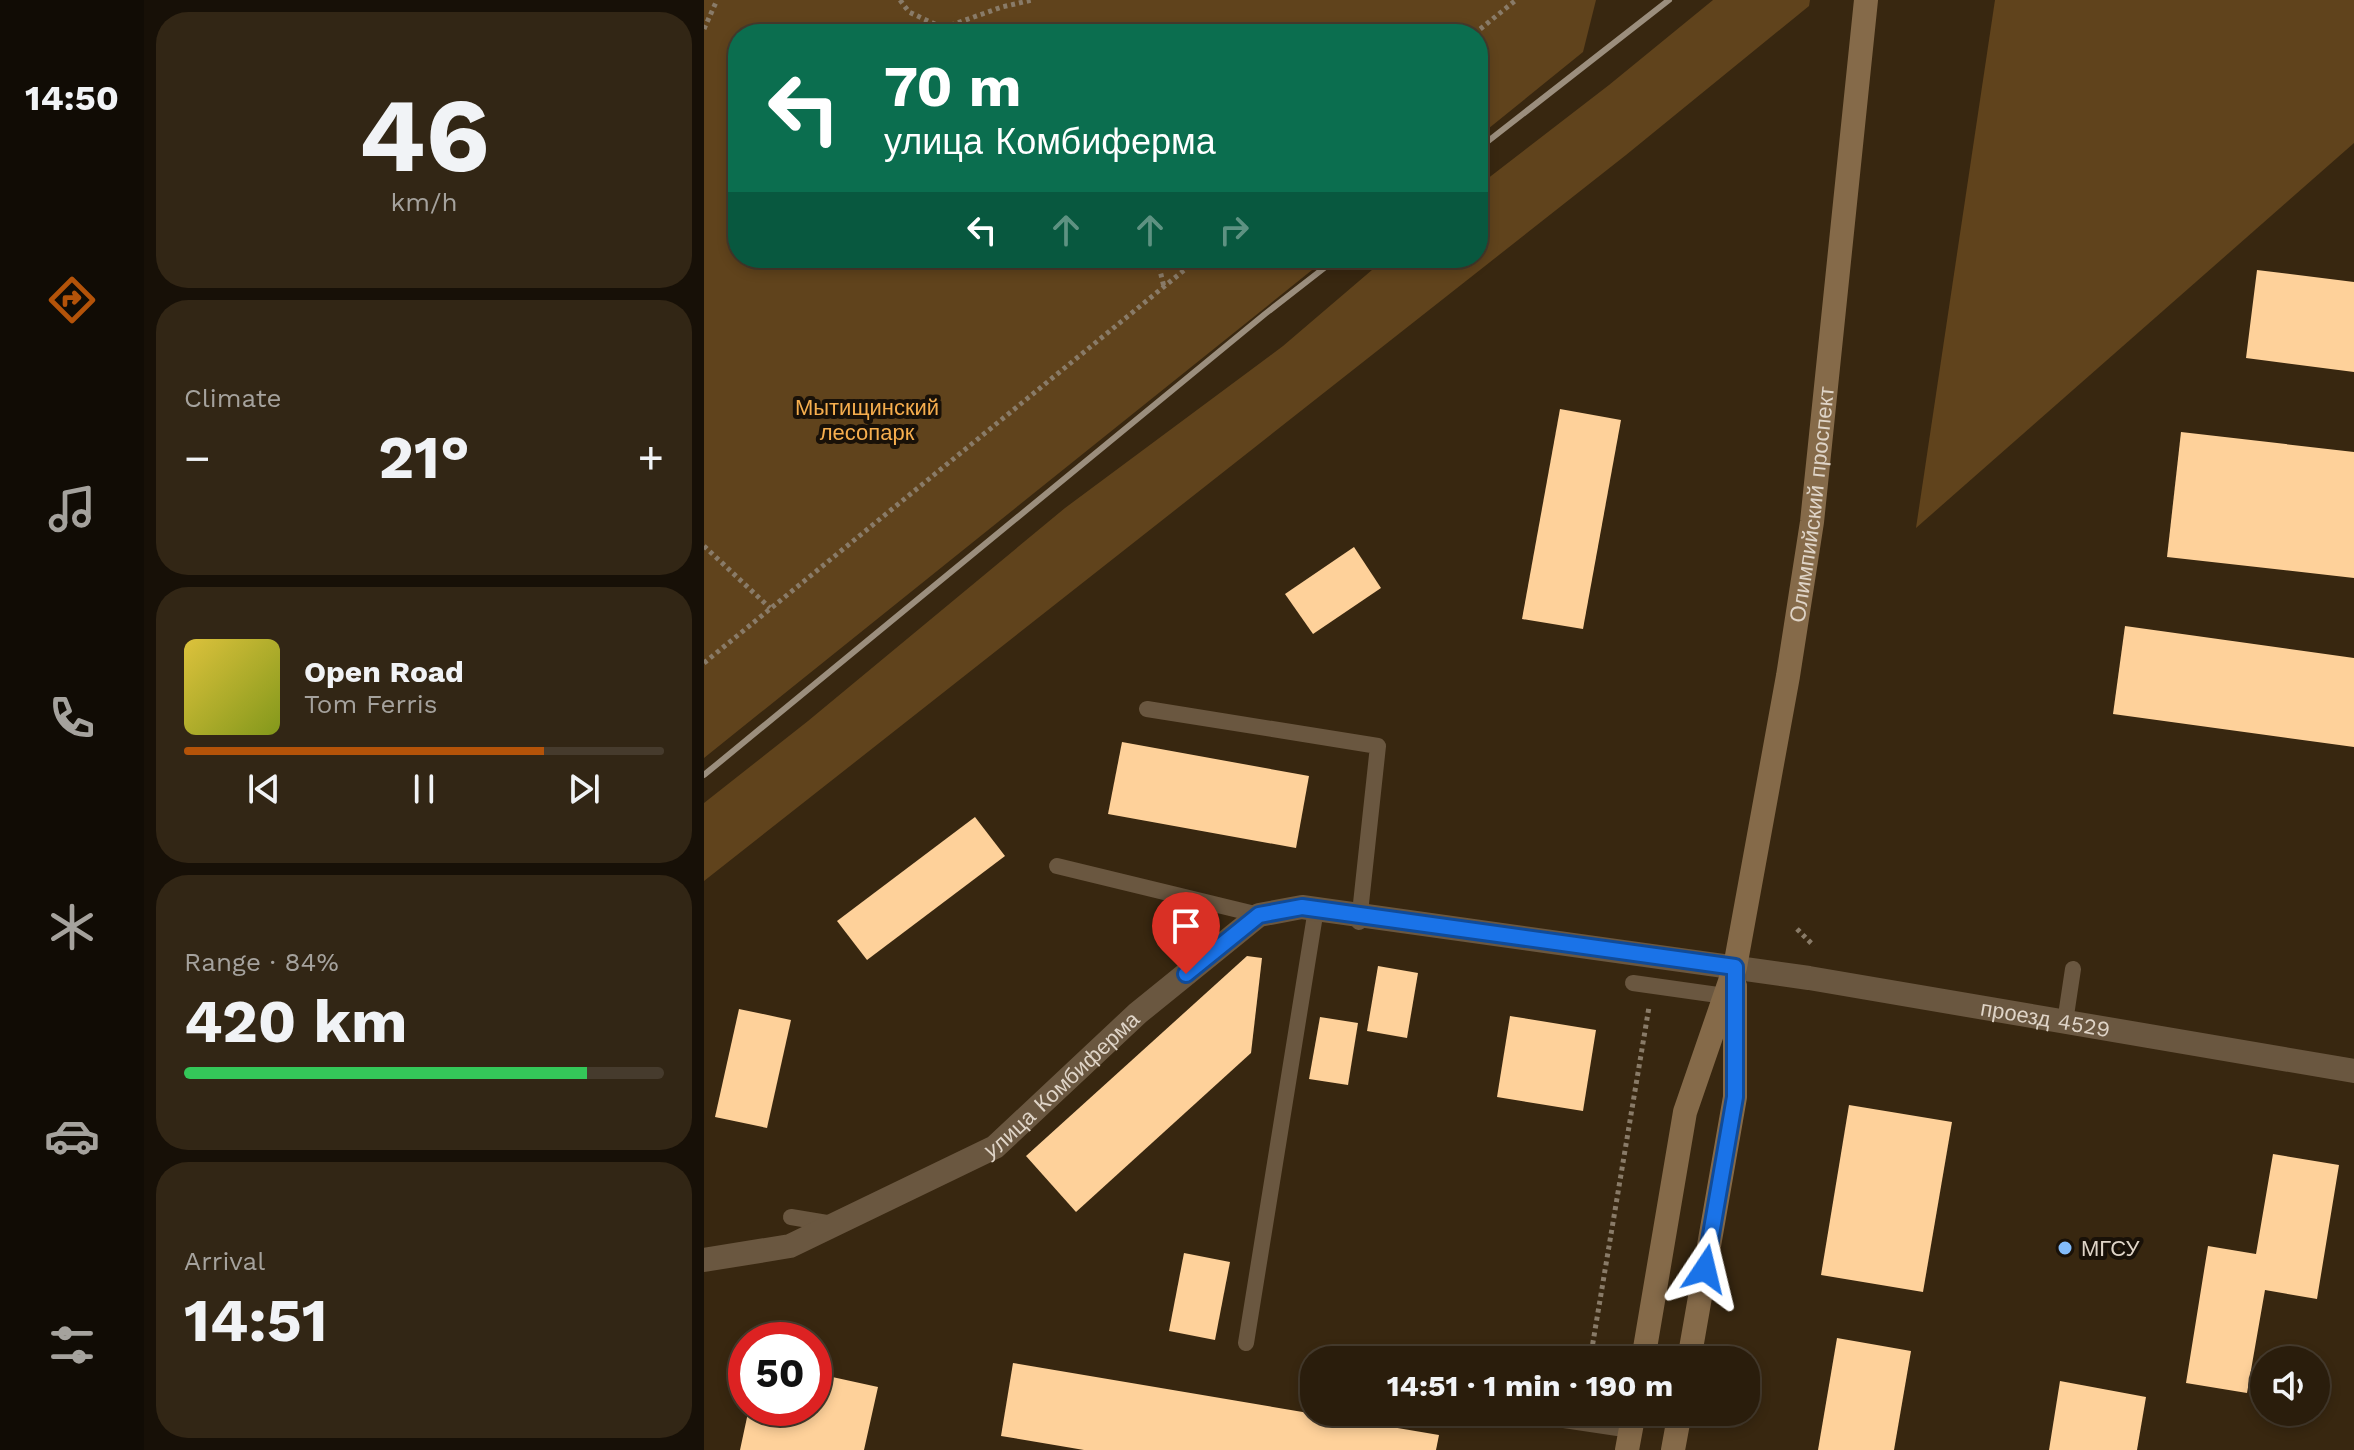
<!DOCTYPE html>
<meta charset="utf-8">
<style>
:root{--surface:#2a1d0c;--page:#322615;--text:#f1f3f6;--muted:#a5a29d;--line:#463b2d;--accent:#b45309}
body{margin:0;font-family:"Work Sans",sans-serif;background:var(--page);color:var(--text);height:100vh;display:flex;flex-direction:column;font-size:30px;white-space:nowrap}
*{box-sizing:border-box;margin:0}
p{font-size:26px;color:var(--muted)}
.icon{flex:none;width:44px;height:44px;fill:none;stroke:currentColor;stroke-width:2;stroke-linecap:round;stroke-linejoin:round}
.map{position:relative;flex:1;overflow:hidden}
.panel{display:flex;flex-direction:column;gap:12px;padding:12px;background:#171007;width:560px}
.panel>*{flex:none}
.guide{position:absolute;left:24px;top:24px;width:760px;height:244px;border-radius:32px;box-shadow:0 4px 12px #0003,0 0 0 2px var(--line);background:#0b6e4f;color:#fff;overflow:hidden}
.tools{position:absolute;left:1546px;top:1346px;display:grid;gap:16px}
.tools a{display:grid;place-items:center;width:80px;height:80px;border-radius:50%;background:var(--surface);box-shadow:0 4px 12px #0003,0 0 0 2px var(--line);font-size:40px}
.speed{position:absolute;left:24px;top:1322px;display:flex;gap:16px;font-size:40px;font-weight:700;text-align:center}
.speed>*{display:grid;place-content:center;width:104px;height:104px;border-radius:50%;background:var(--surface);box-shadow:0 4px 12px #0003,0 0 0 2px var(--line);line-height:1}
.speed .limit{border:12px solid #d22;background:#fff;color:#111}
.pin{position:absolute;display:grid;place-items:center;width:68px;height:68px;color:#fff;margin:-82px -34px;border-radius:50% 50% 50% 0;rotate:-45deg;box-shadow:0 0 8px #0007}
.pin .icon{rotate:45deg}
.me{position:absolute;width:88px;margin:-44px;rotate:10deg;stroke-linejoin:round;filter:drop-shadow(0 0 6px #0008)}
.turn{display:flex;align-items:center;gap:28px;height:168px;padding:0 24px;font-size:36px}
.turn .icon{width:104px;height:104px;stroke-width:2.5}
.turn b{display:block;font-size:56px;line-height:68px}
.lanes{display:flex;align-items:center;height:76px;padding:0 24px;background:#0003;justify-content:center;gap:40px;direction:ltr}
.lanes .off{opacity:.35}
.big{font-size:60px;font-weight:700;line-height:1.1}
.panel .tile{flex:1;display:flex;flex-direction:column;justify-content:center;gap:12px;min-width:0;padding:0 28px;border-radius:32px;background:var(--page)}
.panel .dial{align-items:center;gap:0}
.dial b{font-size:104px;line-height:1}
.song{display:flex;align-items:center;gap:24px}
.cover{width:96px;height:96px;border-radius:12px;background:linear-gradient(135deg,hsl(50 70% 55%),hsl(70 70% 35%))}
.played{height:8px;border-radius:4px;background:linear-gradient(90deg,var(--accent) 75%,var(--line) 75%)}
.keys{display:flex;justify-content:space-around;direction:ltr}
.heat{display:flex;justify-content:space-between;align-items:center;font-size:44px;direction:ltr}
.charge{height:12px;border-radius:6px;background:linear-gradient(90deg,#34c759 84%,var(--line) 0)}
.trip{position:absolute;left:596px;top:1346px;width:460px;height:80px;border-radius:32px;background:var(--surface);box-shadow:0 4px 12px #0003,0 0 0 2px var(--line);font-weight:700;line-height:80px;text-align:center}
main{display:flex;flex:1;min-height:0}
.tab-bar{display:flex;flex-direction:column;width:144px;justify-content:space-around;align-items:center;background:#110c05;color:var(--muted)}
.tab-bar .icon{width:56px;height:56px}
.tab-bar .current{color:var(--accent)}
.tab-bar b{font-size:36px;color:var(--text)}
.map>svg:first-child{display:block}
.green{fill:#60431c}
.building{fill:#fed19a}
.lines{fill:none;stroke-linecap:round;stroke-linejoin:round}
.path{stroke:#897b68;stroke-width:5;stroke-dasharray:4 4;stroke-linecap:butt}
.lane{stroke:#6a5740;stroke-width:16}
.street{stroke:#6a5740;stroke-width:24}
.secondary{stroke:#856a49;stroke-width:24}
.rail{stroke:#9b8e7d;stroke-width:6}
.route-casing{stroke:#114b97;stroke-width:20}
.route{stroke:#1a73e8;stroke-width:14}
.poi-dot{fill:#83bcfb;stroke:#191108;stroke-width:3}
.labels{text-anchor:middle;stroke-width:8;stroke-linejoin:round;paint-order:stroke}
.park-label{font-size:22px;fill:#f6ae4e;stroke:#191108}
.street-label{font-size:22px;fill:#dfd4c7;stroke:#191108}
.poi-label{font-size:22px;fill:#dfd4c7;stroke:#191108;text-anchor:start}
</style>
<main>
<nav class="tab-bar">
<b>14:50</b>
<svg class="icon current" aria-label="directions" viewBox="0 0 24 24"><path d="M12 3l9 9-9 9-9-9zM9 14v-3h6M13 9l2 2-2 2"/></svg>
<svg class="icon" aria-label="music" viewBox="0 0 24 24"><path d="M9 18V5l10-2v13"/><circle cx="6" cy="18" r="3"/><circle cx="16" cy="16" r="3"/></svg>
<svg class="icon" aria-label="phone" viewBox="0 0 24 24"><path d="M5 4h4l2 5-3 2q2 4 5 5l2-3 5 2v4C11 20 4 13 5 4z"/></svg>
<svg class="icon" aria-label="climate" viewBox="0 0 24 24"><path d="M12 3v18M4 7l16 10M4 17L20 7"/></svg>
<svg class="icon" aria-label="car" viewBox="0 0 24 24"><path d="M5 17H2v-5l4-1 3-4h7l3 4 3 1v5h-3M9 17h6M6 11h13"/><circle cx="7" cy="17" r="2"/><circle cx="17" cy="17" r="2"/></svg>
<svg class="icon" aria-label="filters" viewBox="0 0 24 24"><path d="M4 7h16M4 17h16"/><circle cx="9" cy="7" r="2"/><circle cx="15" cy="17" r="2"/></svg>
</nav>
<section class="panel">
<div class="tile dial"><b>46</b><p>km/h</p></div>
<div class="tile"><p>Climate</p>
<div class="heat"><a>−</a><b class="big">21°</b><a>+</a></div>
</div>
<div class="tile">
<div class="song"><i class="cover"></i><div><b>Open Road</b><p>Tom Ferris</p></div></div>
<div class="played"></div>
<div class="keys"><svg class="icon" aria-label="previous" viewBox="0 0 24 24"><path d="M18 5L8 12l10 7zM5 5v14"/></svg><svg class="icon" aria-label="pause" viewBox="0 0 24 24"><path d="M8 5v14M16 5v14"/></svg><svg class="icon" aria-label="next" viewBox="0 0 24 24"><path d="M6 5l10 7-10 7zM19 5v14"/></svg></div>
</div>
<div class="tile"><p>Range · 84%</p><b class="big">420 km</b><div class="charge"></div></div>
<div class="tile"><p>Arrival</p><b class="big">14:51</b></div>
</section>
<div class="map">
<svg width="1650" height="1450" viewBox="0 0 1650 1450">
<rect width="100%" height="100%" fill="#382710"/>
<g class="green">
<path d="M0 0H892L879 52 774 137V34H34V258H623L0 758Z"/>
<path d="M1009 0H1106L1105 6 922 155 0 881V803L104 721 361 508 579 346 682 258H774V186L905 85Z"/>
<path d="M1291 0H1650V143L1212 528Z"/>
</g>
<g class="building">
<path d="M1553 270 1650 282V372L1542 358Z"/>
<path d="M856 409 917 420 879 629 818 619Z"/>
<path d="M1477 432 1650 452V578L1463 557Z"/>
<path d="M650 547 677 588 609 634 581 594Z"/>
<path d="M1421 626 1650 658V747L1409 714Z"/>
<path d="M418 742 605 776 592 848 404 814Z"/>
<path d="M271 817 301 856 163 960 133 921Z"/>
<path d="M543 956 558 958 547 1053 372 1212 322 1156Z"/>
<path d="M674 966 714 973 703 1038 663 1031Z"/>
<path d="M35 1009 87 1020 63 1128 11 1117Z"/>
<path d="M806 1016 892 1030 879 1111 793 1097Z"/>
<path d="M616 1017 654 1023 644 1085 605 1079Z"/>
<path d="M1145 1105 1248 1122 1219 1292 1117 1275Z"/>
<path d="M1569 1154 1635 1165 1613 1299 1561 1290 1543 1393 1482 1383 1504 1246 1552 1254Z"/>
<path d="M480 1253 526 1262 511 1340 465 1331Z"/>
<path d="M1133 1338 1207 1351 1190 1450H1114Z"/>
<path d="M309 1363 735 1435 732 1450H380L297 1436Z"/>
<path d="M110 1373 174 1387 160 1450H36L45 1408H110Z"/>
<path d="M1356 1381 1442 1397 1433 1450H1345Z"/>
</g>
<g class="lines">
<g class="path">
<path d="M196 0 205 12 252 34"/>
<path d="M239 28 298 7 328 0"/>
<path d="M0 29 13 0"/>
<path d="M770 34 812 0"/>
<path d="M453 258 460 287"/>
<path d="M0 546 66 608"/>
<path d="M0 663 495 258"/>
<path d="M1093 929 1110 946"/>
<path d="M886 1360 945 1007"/>
</g>
<g class="lane">
<path d="M443 709 674 746 655 922"/>
<path d="M353 866 555 915"/>
<path d="M929 983 1021 996"/>
<path d="M1361 1022 1369 969"/>
<path d="M87 1217 129 1224"/>
<path d="M542 1343 612 909"/>
<path d="M860 1420 927 1430"/>
</g>
<path class="street" id="s1" d="M0 1260 86 1246 291 1147 434 1013 555 915 598 907 1105 978 1650 1071"/>
<g class="secondary">
<path id="s2" d="M939 1360 981 1112 1031 967 1084 676 1108 522 1162 0"/>
<path d="M985 1360 1031 1097V986"/>
<path d="M923 1450 930 1412"/>
<path d="M969 1450 976 1412"/>
</g>
<g class="rail">
<path d="M774 149 965 0"/>
<path d="M0 775 561 314 633 258"/>
</g>
</g>
<g class="lines">
<g class="route-casing">
<path id="route" d="M482 974 555 915 598 907 1031 967V1097L1001 1269"/>
</g>
<use href="#route" class="route"/>
</g>
<circle class="poi-dot" cx="1361" cy="1248" r="8"/>
<g class="labels">
<g class="park-label">
<text x="163" y="415">Мытищинский<tspan x="163" dy="25">лесопарк</tspan></text>
</g>
<g class="street-label">
<text dy="8" stroke="none"><textPath href="#s2" startOffset="874">Олимпийский проспект</textPath></text>
<text dy="8" stroke="none"><textPath href="#s1" startOffset="1462">проезд 4529</textPath></text>
<text dy="8" stroke="none"><textPath href="#s1" startOffset="406">улица Комбиферма</textPath></text>
</g>
<g class="poi-label">
<text x="1377" y="1256">МГСУ</text>
</g>
</g>
</svg>
<div class="tools">
<a><svg class="icon" aria-label="sound" viewBox="0 0 24 24"><path d="M4 9h4l5-4v14l-5-4H4zM17 9q2 3 0 6"/></svg></a>
</div>
<div class="speed"><div class="limit">50</div></div>
<div class="pin" style="left:482px;top:974px;background:#d93025"><svg class="icon" aria-label="arrive" viewBox="0 0 24 24"><path d="M6 21V4h12l-3 4 3 4H6"/></svg></div>
<svg class="me" style="left:1001px;top:1269px" viewBox="-20 -20 40 40"><path d="M0-17L14 15 0 8-14 15z" fill="#1a73e8" stroke="#fff" stroke-width="4"/></svg>
<div class="trip">14:51 · 1 min · 190 m</div>
<div class="guide">
<div class="turn"><svg class="icon" aria-label="left" viewBox="0 0 24 24"><path d="M17 20v-9H6M10 6l-5 5 5 5"/></svg><div><b>70 m</b>улица Комбиферма</div></div>
<div class="lanes"><svg class="icon" aria-label="left" viewBox="0 0 24 24"><path d="M17 20v-9H6M10 6l-5 5 5 5"/></svg><svg class="icon off" aria-label="ahead" viewBox="0 0 24 24"><path d="M12 20V5M6 11l6-6 6 6"/></svg><svg class="icon off" aria-label="ahead" viewBox="0 0 24 24"><path d="M12 20V5M6 11l6-6 6 6"/></svg><svg class="icon off" aria-label="right" viewBox="0 0 24 24"><path d="M7 20v-9h11M14 6l5 5-5 5"/></svg></div>
</div>
</div>
</main>
